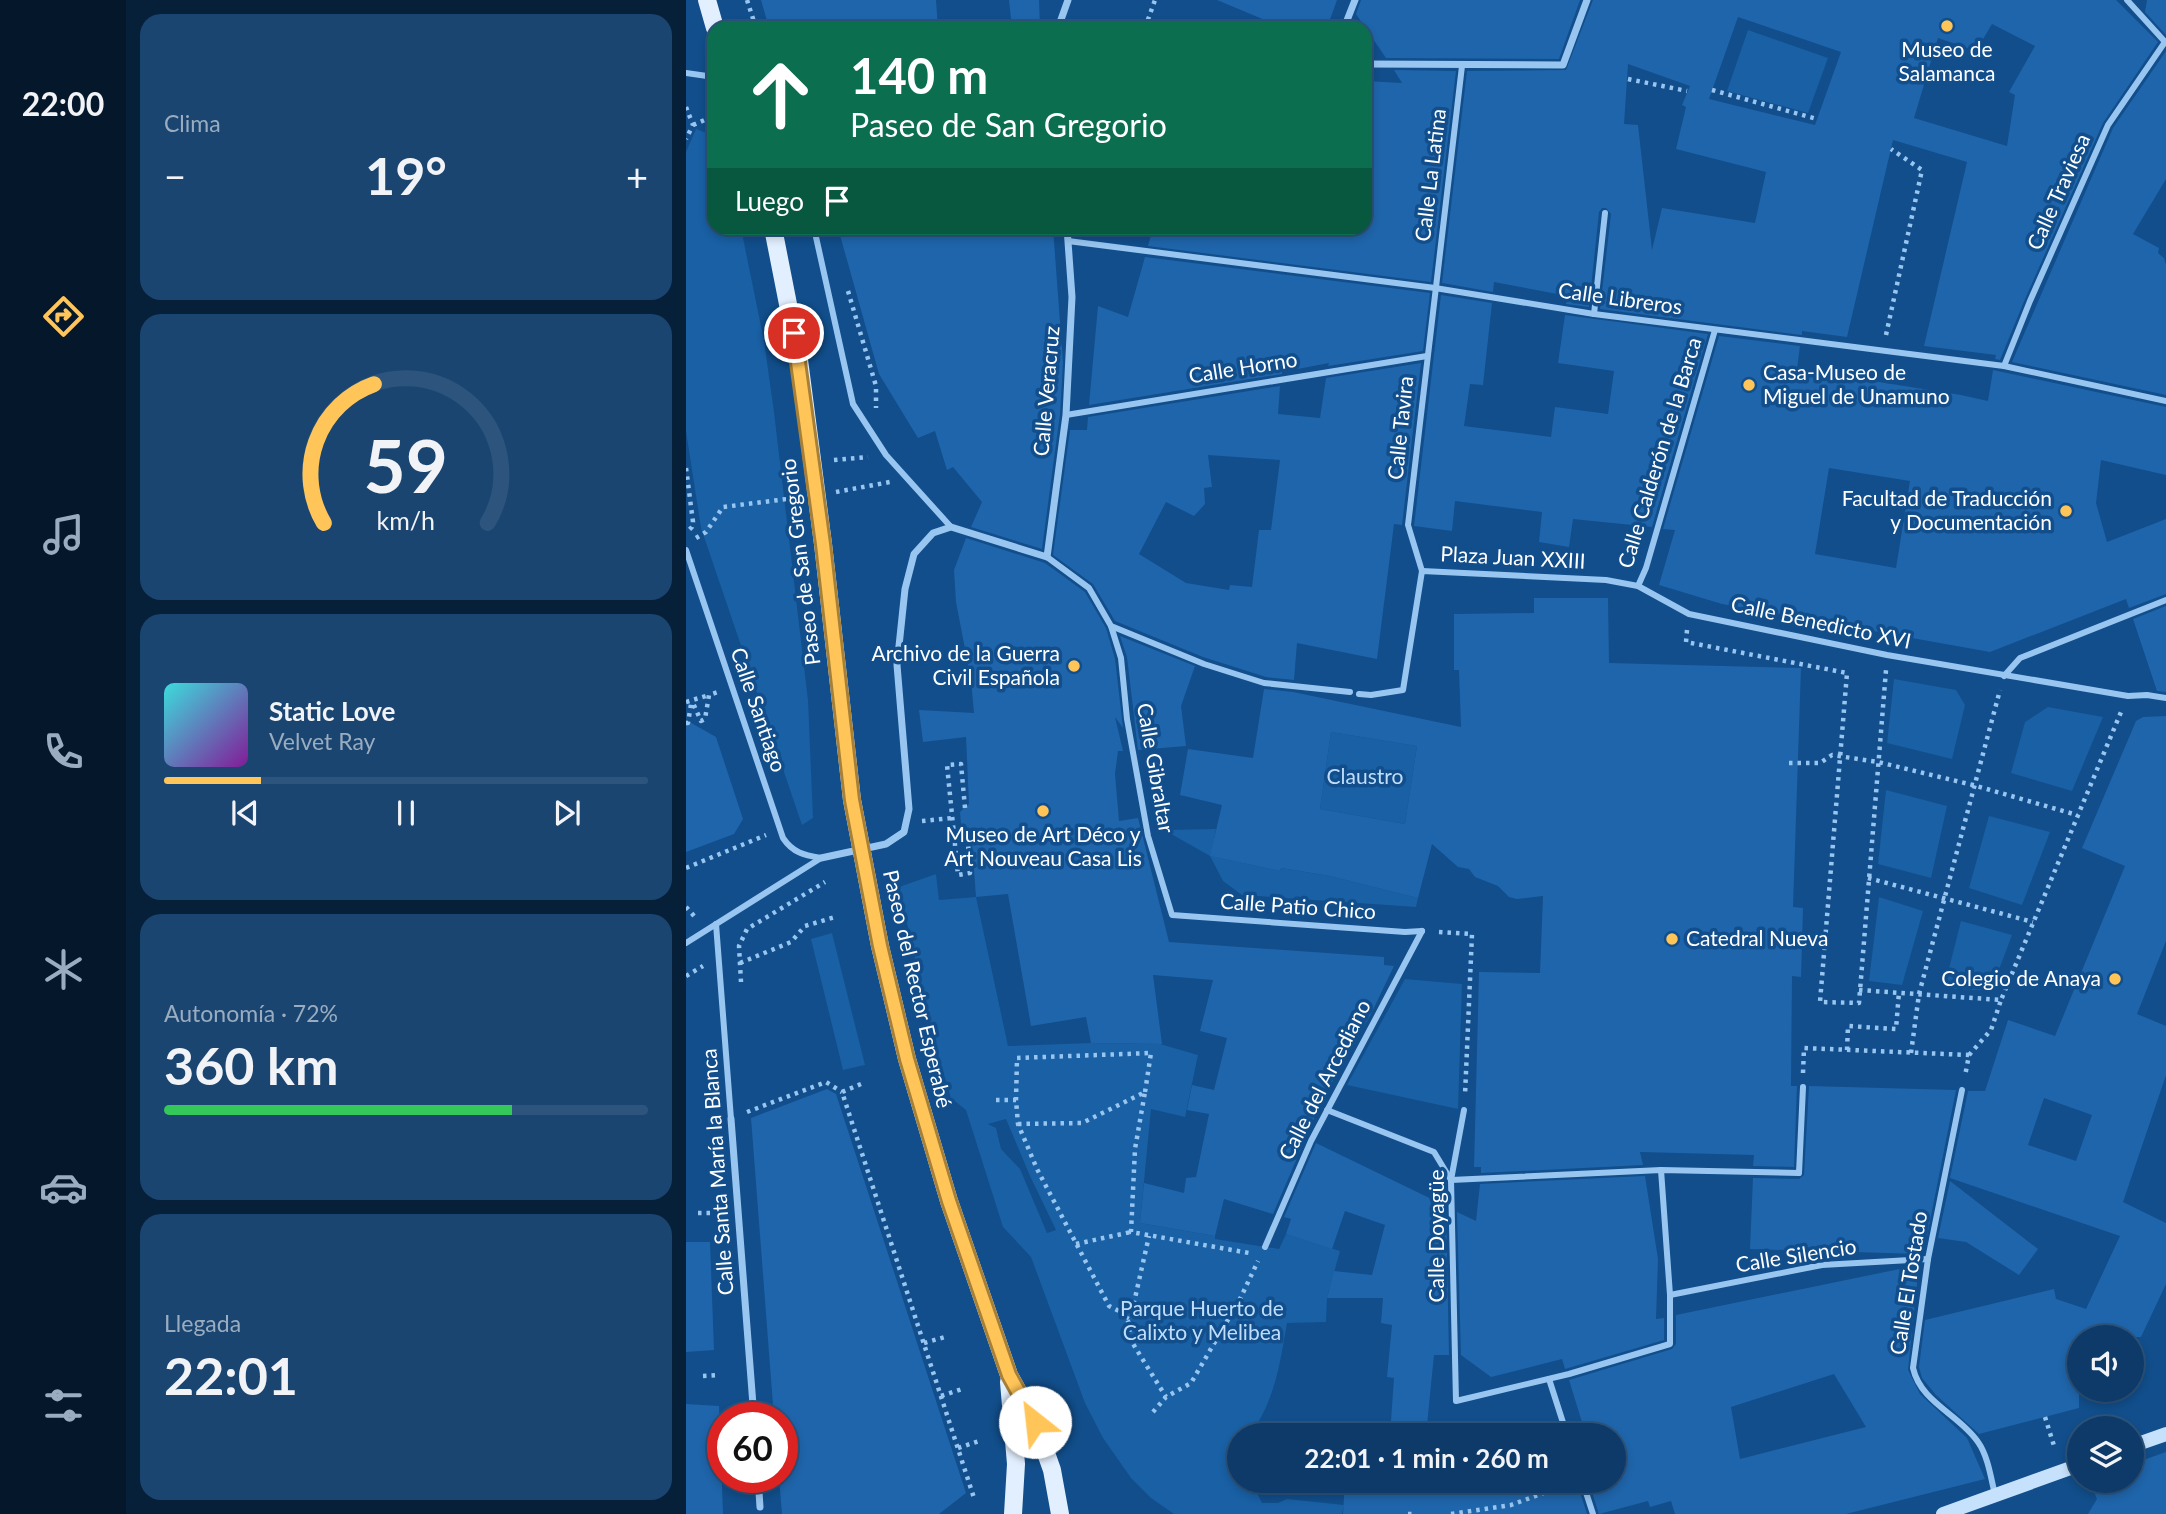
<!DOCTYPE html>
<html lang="es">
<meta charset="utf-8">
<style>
:root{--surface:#0d3a68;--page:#1b4571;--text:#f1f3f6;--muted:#9aadc0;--line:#2d547c;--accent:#ffc558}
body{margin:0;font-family:Lato,sans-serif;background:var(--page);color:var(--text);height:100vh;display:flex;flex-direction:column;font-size:26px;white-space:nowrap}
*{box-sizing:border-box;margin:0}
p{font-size:23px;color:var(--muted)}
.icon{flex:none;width:38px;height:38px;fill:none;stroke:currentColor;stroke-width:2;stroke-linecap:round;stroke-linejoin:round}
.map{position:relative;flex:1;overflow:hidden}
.panel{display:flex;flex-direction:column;gap:14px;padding:14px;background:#072039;width:560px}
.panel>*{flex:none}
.guide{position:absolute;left:21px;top:21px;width:665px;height:214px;border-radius:21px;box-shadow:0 4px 10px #0003,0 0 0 2px var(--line);background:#0b6e4f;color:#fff;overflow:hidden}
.controls{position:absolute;left:1381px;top:1325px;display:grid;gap:14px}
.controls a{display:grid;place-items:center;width:77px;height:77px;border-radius:50%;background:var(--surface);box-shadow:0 4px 10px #0003,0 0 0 2px var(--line);font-size:35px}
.speed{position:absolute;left:21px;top:1402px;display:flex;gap:14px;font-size:35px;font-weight:700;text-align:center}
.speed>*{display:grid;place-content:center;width:91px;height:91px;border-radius:50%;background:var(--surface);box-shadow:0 4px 10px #0003,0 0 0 2px var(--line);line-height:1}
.speed .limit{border:10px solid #d22;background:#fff;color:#111}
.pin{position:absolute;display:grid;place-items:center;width:60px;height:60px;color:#fff;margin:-30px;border:4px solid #fff;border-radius:50%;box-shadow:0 2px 7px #0007}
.me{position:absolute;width:77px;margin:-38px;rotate:331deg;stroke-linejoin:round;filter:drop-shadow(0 0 5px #0008)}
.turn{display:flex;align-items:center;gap:24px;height:147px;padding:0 28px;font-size:32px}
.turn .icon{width:91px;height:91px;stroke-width:2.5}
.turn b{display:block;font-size:49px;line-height:60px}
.then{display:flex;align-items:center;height:66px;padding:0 28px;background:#0003;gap:14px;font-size:26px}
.big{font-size:52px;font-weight:700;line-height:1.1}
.panel .tile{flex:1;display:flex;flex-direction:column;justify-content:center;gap:10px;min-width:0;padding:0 24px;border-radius:21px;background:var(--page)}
.panel .dial{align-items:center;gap:0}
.dial svg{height:182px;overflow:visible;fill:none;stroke:var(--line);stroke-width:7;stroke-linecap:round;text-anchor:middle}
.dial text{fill:var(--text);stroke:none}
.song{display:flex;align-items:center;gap:21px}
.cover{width:84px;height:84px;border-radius:10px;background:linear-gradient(135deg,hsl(180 70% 55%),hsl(290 70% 35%))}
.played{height:7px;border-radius:4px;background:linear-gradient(90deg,var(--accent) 20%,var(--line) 20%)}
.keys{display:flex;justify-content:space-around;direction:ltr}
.heat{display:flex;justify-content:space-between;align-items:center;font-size:38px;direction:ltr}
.charge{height:10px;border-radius:5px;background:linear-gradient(90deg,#34c759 72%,var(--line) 0)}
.trip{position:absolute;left:541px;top:1423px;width:399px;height:70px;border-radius:35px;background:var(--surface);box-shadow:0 4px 10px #0003,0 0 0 2px var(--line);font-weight:700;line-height:70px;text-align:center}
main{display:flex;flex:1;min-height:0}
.tabs{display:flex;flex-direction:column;width:126px;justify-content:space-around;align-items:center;background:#05172a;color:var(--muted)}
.tabs .icon{width:49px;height:49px}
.tabs .on{color:var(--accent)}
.tabs b{font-size:32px;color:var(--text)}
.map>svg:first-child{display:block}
.green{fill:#1960a5;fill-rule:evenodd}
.building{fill:#1f65ab;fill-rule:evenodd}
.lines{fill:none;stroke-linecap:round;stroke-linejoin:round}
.path{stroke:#98c6f1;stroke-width:4.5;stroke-dasharray:3.5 5;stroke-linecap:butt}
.pedestrian{stroke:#98c6f1;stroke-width:6}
.minor{stroke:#98c6f1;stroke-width:7}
.secondary{stroke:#c6e1fc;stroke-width:14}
.primary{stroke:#e2efff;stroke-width:18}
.route-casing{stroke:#a68039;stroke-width:18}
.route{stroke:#ffc558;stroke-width:12}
.poi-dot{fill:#ffc558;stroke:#114e8b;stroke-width:2.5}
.labels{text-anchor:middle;stroke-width:7;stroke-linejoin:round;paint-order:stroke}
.poi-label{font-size:21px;fill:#fff;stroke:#114e8b;text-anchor:end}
.street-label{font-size:21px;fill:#fff;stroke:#114e8b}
.park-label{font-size:21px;fill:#bfdefd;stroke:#114e8b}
</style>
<main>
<nav class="tabs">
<b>22:00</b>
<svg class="icon on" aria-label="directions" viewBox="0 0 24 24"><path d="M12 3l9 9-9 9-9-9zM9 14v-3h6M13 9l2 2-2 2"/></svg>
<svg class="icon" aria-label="music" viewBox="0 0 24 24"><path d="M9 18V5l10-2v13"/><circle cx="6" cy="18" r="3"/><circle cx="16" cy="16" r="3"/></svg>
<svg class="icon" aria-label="phone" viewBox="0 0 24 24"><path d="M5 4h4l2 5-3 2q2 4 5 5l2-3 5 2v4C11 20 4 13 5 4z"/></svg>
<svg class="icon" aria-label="climate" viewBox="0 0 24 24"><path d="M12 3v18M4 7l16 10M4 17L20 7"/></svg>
<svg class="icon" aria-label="car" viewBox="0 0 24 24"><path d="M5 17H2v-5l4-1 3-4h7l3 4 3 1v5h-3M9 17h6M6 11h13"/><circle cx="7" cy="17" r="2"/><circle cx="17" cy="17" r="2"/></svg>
<svg class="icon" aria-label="filters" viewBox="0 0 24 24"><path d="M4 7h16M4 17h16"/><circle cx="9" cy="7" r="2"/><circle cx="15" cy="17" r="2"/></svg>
</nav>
<section class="panel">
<div class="tile"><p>Clima</p>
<div class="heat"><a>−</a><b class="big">19°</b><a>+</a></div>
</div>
<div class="tile dial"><svg viewBox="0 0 100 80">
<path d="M14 69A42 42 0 1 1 86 69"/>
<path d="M14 69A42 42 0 0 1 36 8" stroke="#ffc558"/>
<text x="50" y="56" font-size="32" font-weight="700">59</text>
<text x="50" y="72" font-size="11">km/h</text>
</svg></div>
<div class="tile">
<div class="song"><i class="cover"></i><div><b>Static Love</b><p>Velvet Ray</p></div></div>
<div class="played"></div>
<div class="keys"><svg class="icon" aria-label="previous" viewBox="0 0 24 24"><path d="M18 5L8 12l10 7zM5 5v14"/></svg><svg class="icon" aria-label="pause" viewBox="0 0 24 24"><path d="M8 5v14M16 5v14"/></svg><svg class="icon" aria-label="next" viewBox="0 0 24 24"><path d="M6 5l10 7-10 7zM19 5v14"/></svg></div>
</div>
<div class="tile"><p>Autonomía · 72%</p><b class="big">360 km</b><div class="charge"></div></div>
<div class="tile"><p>Llegada</p><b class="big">22:01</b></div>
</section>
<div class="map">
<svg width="1480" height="1514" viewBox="0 0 1480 1514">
<rect width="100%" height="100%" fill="#114e8b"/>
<g class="green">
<path d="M1062 30 1142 58 1122 113 1041 91Z"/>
<path d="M10 129 28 136V228H55L78 341 88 412 122 700 127 818 116 825 15 528 0 431V152Z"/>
<path d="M1208 679 1270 690 1279 705 1266 759 1201 743Z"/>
<path d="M1362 707 1417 717 1386 791 1325 773 1339 722Z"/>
<path d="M645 732 731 746 719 824 634 809Z"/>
<path d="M1200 790 1261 806 1245 878 1192 864Z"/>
<path d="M1303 816 1364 832 1336 905 1283 888Z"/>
<path d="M530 829 525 856 594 871 595 868 644 876 732 898 730 907 556 895 537 881 524 856 478 830Z"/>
<path d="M250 874 253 900 290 897 322 1046 405 1043 474 1044 512 1055 499 1117 465 1109 454 1223 529 1236V1239L593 1249 600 1234 654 1251 641 1298 640 1322 601 1323C594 1364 589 1400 564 1435H553V1450L542 1465 553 1473V1480L564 1481 572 1486V1495L576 1503H592L601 1499 658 1505 656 1514H488L465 1498 445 1478 417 1438 399 1403 345 1257 317 1227 280 1110 265 1098 245 1031 213 887ZM320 1119 344 1176 370 1230 361 1233 334 1169 315 1149 310 1128 302 1124Z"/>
<path d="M1193 897 1237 911 1216 985 1183 981Z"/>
<path d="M1275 921 1326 935 1305 991 1258 988Z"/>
<path d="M146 933 179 1065 157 1070 125 939Z"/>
<path d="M719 979 776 984 772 1109 661 1085Z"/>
</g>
<g class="building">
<path d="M75 0H250L252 28H83Z"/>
<path d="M323 0H353L354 28H326Z"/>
<path d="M531 0H651L641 28H598Z"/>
<path d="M675 0H894L873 59 700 58 670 14Z"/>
<path d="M907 0H1430L1472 42 1417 123 1339 299 1314 360 1309 359 1310 355 1238 346 1281 162 1207 140 1161 337 1116 331V335L914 309 925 214 920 208H916L913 212 903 307 880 304 882 296 808 282 807 292 756 283 781 71 880 70ZM1052 17 1155 52 1129 125 1023 99ZM1306 24 1349 46 1323 92 1329 95 1321 146 1228 118 1252 38 1290 51ZM942 64 1004 86 996 105 1000 107 990 149 1080 172 1069 223 976 208 966 250 952 125 938 124Z"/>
<path d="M1461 0H1480V35L1459 12Z"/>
<path d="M1480 51V179L1447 234 1473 248 1472 253 1478 258 1480 265V395L1326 362 1427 128Z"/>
<path d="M708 70 770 71 745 282 462 246 467 228H679V81L716 83Z"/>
<path d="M152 228H367L377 362 374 414 356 549 285 527 296 502 267 467 261 470 249 431 232 438 193 374Z"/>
<path d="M459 257 744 293 737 351 642 366 643 363 596 372V374L403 405 412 306 442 317Z"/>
<path d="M755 295 806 303 797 385 784 384 778 426 865 437 869 407 922 414 928 371 872 363 879 315 1022 334 966 527 887 519 883 547 853 542 856 512 769 501 766 531 728 526Z"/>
<path d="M1033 336 1114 346 1111 369 1275 395 1302 401 1307 370 1480 407V475L1415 460 1410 503 1421 542 1480 519V594L1443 608 1440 599 1304 652 1036 604 973 585 989 530 977 529ZM1143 468 1224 481 1210 568 1129 554Z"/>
<path d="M735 363 716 525 708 524 691 659 611 643 608 680 580 677 517 657 429 621 407 584 367 555 384 430H401L402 417 594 386 592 414 634 418 640 378ZM522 455 594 460 585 530H573L566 587 544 585 543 590 500 583 453 554 480 502 508 516 519 504 518 488 526 487Z"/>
<path d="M280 538 359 563 399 592 420 628 429 659 437 728 429 717 437 751H432L429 774 433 821 452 818 483 942 698 957V965L708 966 685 1014 636 1100 587 1214 538 1199 529 1236 454 1223 458 1183 498 1193 500 1178 510 1177 523 1114 501 1110 506 1085 528 1090 541 1038 514 1031 527 980 467 975 476 1044 405 1043 400 1017 345 1026 322 894 290 897 285 830 275 824 274 812 283 804 280 737 237 742 233 710 288 713 285 680 270 602 268 570Z"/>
<path d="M848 598H922L923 663 1115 668 1107 907 1117 908 1115 977 1106 976 1105 1086H1111L1108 1167 1067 1166 1068 1155 954 1152 957 1165 795 1173V1167H788L793 972 854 973 857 896 831 899 823 897 812 886 789 877 783 869 772 867 746 844 732 898 644 876 595 868 594 871 524 856 536 805 494 795 502 749 567 758 578 689 607 692 775 727 773 670H768V614L848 613ZM645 732 731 746 719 824 634 809Z"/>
<path d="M1480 606V692L1471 691 1447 619Z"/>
<path d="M434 636 509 666 495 706 500 746 452 750 441 657Z"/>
<path d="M1480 716V941L1451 1014 1480 1026V1075L1437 1202 1480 1223V1284L1455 1337H1393V1408L1293 1434 1250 1395 1236 1378 1233 1367 1239 1320 1368 1289 1370 1299 1400 1309 1434 1236 1264 1178 1282 1091H1299L1322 1020 1369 1036 1439 866 1396 848 1450 721 1457 717ZM1358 1098 1406 1115 1390 1161 1342 1145Z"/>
<path d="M0 720 30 737 57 819 48 834 0 852Z"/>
<path d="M1123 1086 1270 1090 1241 1236H1238L1234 1254 1064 1249 1067 1178 1113 1179 1118 1175Z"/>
<path d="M141 1089 150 1094 280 1493 253 1514H96L93 1477H96V1418H88L65 1118Z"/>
<path d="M630 1143 760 1206 763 1355H748L740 1435H704L708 1378 701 1377 706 1325 695 1323 697 1298H641L648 1271 686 1275 699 1225 659 1211 646 1249 600 1234 605 1219 598 1217Z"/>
<path d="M959 1176 972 1259 970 1319 978 1318V1340L879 1369 876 1359 805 1377 775 1355 771 1212 790 1221 794 1184Z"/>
<path d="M1264 1181 1352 1249 1333 1275 1280 1242 1252 1238Z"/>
<path d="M0 1242H24L28 1350 0 1352Z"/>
<path d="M1233 1265 1222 1370 1234 1394 1281 1438 1299 1479 1160 1514H989L985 1501 964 1507 962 1501 913 1514 902 1480H928V1435H900L883 1380 986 1349 990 1344V1315ZM1148 1374 1180 1427 1054 1459 1045 1407Z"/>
<path d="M0 1404 33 1406 37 1514H0Z"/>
<path d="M1480 1452V1514H1402L1411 1499 1403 1480H1446V1464Z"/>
<path d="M659 1480 742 1488 740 1480H890L901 1514H657Z"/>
</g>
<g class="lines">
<g class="path">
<path d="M61 0 70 28"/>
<path d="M459 28 469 0"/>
<path d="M942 79 1001 91"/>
<path d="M1026 90 1131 119"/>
<path d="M0 107 7 125 0 139"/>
<path d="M7 125 28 116"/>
<path d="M162 291 190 386V408"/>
<path d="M1200 335 1236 170 1205 149"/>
<path d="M148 460 182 457"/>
<path d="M0 468 7 522 6 527 1 532"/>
<path d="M150 492 204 482"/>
<path d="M10 538 20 532 37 507 109 498"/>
<path d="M1001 630 1000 642 1161 673 1134 1002 1173 1003 1200 670"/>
<path d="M0 702 23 695"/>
<path d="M0 723H2L5 704 7 703 15 721 19 719 23 695 32 692"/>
<path d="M1103 763H1134L1146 755 1192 762 1287 785 1391 815"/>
<path d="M279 808 275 764 261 765 272 875 284 873 281 828"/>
<path d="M236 821 266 818"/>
<path d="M0 868 80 835"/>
<path d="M1182 878 1347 922"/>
<path d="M0 907 9 917"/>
<path d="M753 932 786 934 779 1095"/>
<path d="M54 963 105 942 119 926 149 917"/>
<path d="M0 976 17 966"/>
<path d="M55 982 53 946 61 929 139 882"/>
<path d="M1173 990 1315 1000 1435 712"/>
<path d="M1161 1050 1162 1026 1210 1029 1213 992"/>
<path d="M1225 1053 1233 994 1314 690"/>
<path d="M1283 1055 1305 1030 1315 1000"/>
<path d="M1117 1073 1118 1048 1283 1055 1279 1076"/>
<path d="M175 1084 156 1092 288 1498"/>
<path d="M459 1092 465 1053 331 1058 330 1100 332 1124 351 1169 423 1306 437 1313 443 1323 444 1339 480 1397"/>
<path d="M310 1100H330"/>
<path d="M61 1112 140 1082 156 1092"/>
<path d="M332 1124 396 1123 459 1092 449 1149 445 1232 563 1253"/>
<path d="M12 1213H25"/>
<path d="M390 1244 445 1232"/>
<path d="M440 1319 447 1307 463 1236"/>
<path d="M238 1343 259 1337"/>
<path d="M17 1376 34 1375"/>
<path d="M255 1396 276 1389"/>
<path d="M467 1412 480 1397 505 1383 554 1299 572 1261"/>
<path d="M1359 1417 1369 1449"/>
<path d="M272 1448 293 1441"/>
<path d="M722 1514H726"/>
<path d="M765 1514 825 1505 879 1485"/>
</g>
<g class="pedestrian">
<path d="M1441 0 1480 43"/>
<path d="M0 73 28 77"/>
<path d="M128 228 167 404 200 455 265 527"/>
<path d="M382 241 749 288 908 314 1318 366 1480 401"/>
<path d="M908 314 919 213"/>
<path d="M1318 366 1344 301 1422 125 1479 42"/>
<path d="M380 415 741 356"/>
<path d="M0 550 97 838C107 853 118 855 135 858"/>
<path d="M361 557 403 588 425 626 518 664 578 683 664 692"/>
<path d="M736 571 722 525 776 66"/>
<path d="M952 586 960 568 1029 330"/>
<path d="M425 626 435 658 441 719 462 836 486 915 719 932 736 931"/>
<path d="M1318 676 1334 658 1480 600"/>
<path d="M673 694 685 695 717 690 736 571 920 580 952 586 1003 614 1201 655 1442 696 1461 695 1480 698"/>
<path d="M30 924 45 1119"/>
<path d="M0 943 135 858"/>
<path d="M1276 1090 1242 1259 1227 1368C1235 1403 1273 1414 1292 1442 1302 1456 1305 1478 1309 1495"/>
<path d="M641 1110 748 1152 765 1180"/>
<path d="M778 1110 765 1180 770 1401 883 1374 984 1344V1295L975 1170"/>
<path d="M765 1180 975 1170 1113 1173 1117 1087"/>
<path d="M579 1247 625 1141 736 931"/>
<path d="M984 1295 1136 1265 1242 1259"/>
<path d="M863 1379 881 1435"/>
<path d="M896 1480 907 1514"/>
</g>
<g class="minor">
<path d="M372 28 382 0"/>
<path d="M658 28 669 0"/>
<path d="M679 64 877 65 901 0"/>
<path d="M135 858 200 844 218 832 223 809 211 665 219 589 228 554 247 533 265 527 361 557 380 415 386 297 381 228"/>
<path d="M45 1119 68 1418"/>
<path d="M72 1477 74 1507"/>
</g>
<g class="secondary">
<path d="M1446 1446 1480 1434"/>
<path d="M1257 1514 1393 1465"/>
</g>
<g class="primary">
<path d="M21 0 29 28"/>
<path d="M87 228 113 360 137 544 166 800 194 946 221 1059 263 1201 323 1375 349 1422 366 1470 374 1514"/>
<path d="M323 1382 330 1464 327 1514"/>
</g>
</g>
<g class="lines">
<g class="route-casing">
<path id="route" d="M108 333 137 544 166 800 194 946 221 1059 263 1201 323 1375 349 1422"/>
</g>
<use href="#route" class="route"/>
</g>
<g class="poi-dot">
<circle cx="1261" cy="26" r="7"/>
<circle cx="1063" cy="385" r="7"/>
<circle cx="1380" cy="511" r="7"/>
<circle cx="388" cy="666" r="7"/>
<circle cx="357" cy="811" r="7"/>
<circle cx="986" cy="939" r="7"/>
<circle cx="1429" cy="979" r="7"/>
</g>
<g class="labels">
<g class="poi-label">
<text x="1261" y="57" text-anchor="middle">Museo de<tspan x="1261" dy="24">Salamanca</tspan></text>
<text x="1077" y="380" text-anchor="start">Casa-Museo de<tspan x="1077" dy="24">Miguel de Unamuno</tspan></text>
<text x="1366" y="506">Facultad de Traducción<tspan x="1366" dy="24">y Documentación</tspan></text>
<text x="374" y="661">Archivo de la Guerra<tspan x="374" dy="24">Civil Española</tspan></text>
<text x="357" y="842" text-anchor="middle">Museo de Art Déco y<tspan x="357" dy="24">Art Nouveau Casa Lis</tspan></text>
<text x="1000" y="946" text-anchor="start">Catedral Nueva</text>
<text x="1415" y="986">Colegio de Anaya</text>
</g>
<g class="street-label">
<text transform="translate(745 175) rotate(-83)" y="7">Calle La Latina</text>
<text transform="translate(1373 192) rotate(-66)" y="7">Calle Traviesa</text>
<text transform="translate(934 299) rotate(8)" y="7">Calle Libreros</text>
<text transform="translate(557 368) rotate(-9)" y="7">Calle Horno</text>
<text transform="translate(361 391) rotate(-85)" y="7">Calle Veracruz</text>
<text transform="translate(715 428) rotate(-84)" y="7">Calle Tavira</text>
<text transform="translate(974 453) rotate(-73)" y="7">Calle Calderón de la Barca</text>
<text transform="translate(827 558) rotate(3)" y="7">Plaza Juan XXIII</text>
<text transform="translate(115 562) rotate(-97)" y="7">Paseo de San Gregorio</text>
<text transform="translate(1135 623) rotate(12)" y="7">Calle Benedicto XVI</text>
<text transform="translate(72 710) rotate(71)" y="7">Calle Santiago</text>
<text transform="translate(469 768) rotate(80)" y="7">Calle Gibraltar</text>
<text transform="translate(612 907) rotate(4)" y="7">Calle Patio Chico</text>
<text transform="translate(231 989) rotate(77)" y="7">Paseo del Rector Esperabé</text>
<text transform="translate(639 1080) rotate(-63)" y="7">Calle del Arcediano</text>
<text transform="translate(32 1172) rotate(-94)" y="7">Calle Santa María la Blanca</text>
<text transform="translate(751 1236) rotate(-90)" y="7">Calle Doyagüe</text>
<text transform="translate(1110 1256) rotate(-9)" y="7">Calle Silencio</text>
<text transform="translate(1223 1283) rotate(-81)" y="7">Calle El Tostado</text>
</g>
<g class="park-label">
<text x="679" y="784">Claustro</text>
<text x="516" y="1316">Parque Huerto de<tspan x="516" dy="24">Calixto y Melibea</tspan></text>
</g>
</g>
</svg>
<div class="controls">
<a><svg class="icon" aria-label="sound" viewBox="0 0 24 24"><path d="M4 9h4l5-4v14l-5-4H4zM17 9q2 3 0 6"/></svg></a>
<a><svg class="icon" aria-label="layers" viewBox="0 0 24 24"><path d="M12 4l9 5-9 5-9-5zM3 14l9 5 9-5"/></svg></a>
</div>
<div class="speed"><div class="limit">60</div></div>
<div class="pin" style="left:108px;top:333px;background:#d93025"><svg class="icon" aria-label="arrive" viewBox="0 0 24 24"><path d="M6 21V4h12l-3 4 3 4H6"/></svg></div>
<svg class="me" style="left:349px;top:1422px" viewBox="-20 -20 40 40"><circle r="19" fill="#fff"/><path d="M0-13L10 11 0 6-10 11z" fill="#ffc558"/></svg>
<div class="trip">22:01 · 1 min · 260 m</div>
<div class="guide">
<div class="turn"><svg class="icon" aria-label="ahead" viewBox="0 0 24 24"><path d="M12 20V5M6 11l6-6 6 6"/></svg><div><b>140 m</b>Paseo de San Gregorio</div></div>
<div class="then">Luego<svg class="icon" aria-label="arrive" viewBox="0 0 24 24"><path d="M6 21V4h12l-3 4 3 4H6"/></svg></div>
</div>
</div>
</main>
